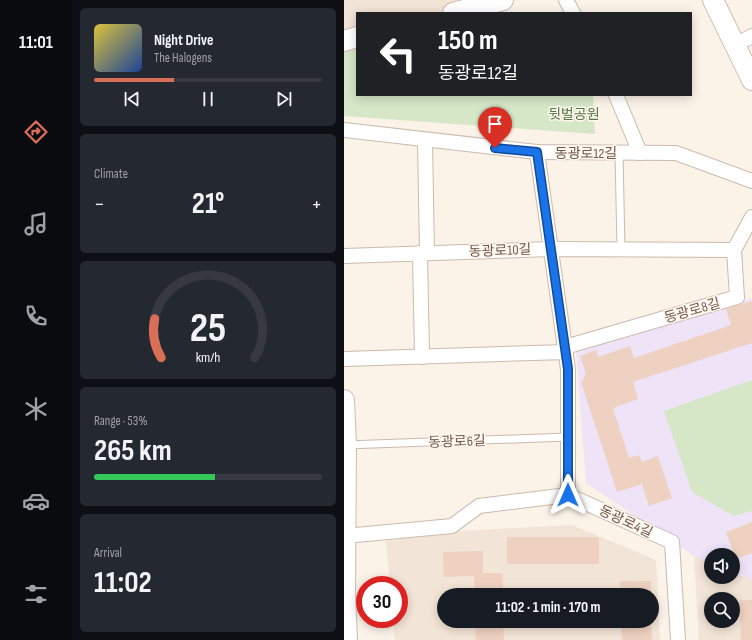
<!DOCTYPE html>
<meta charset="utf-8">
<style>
:root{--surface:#171b24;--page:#242831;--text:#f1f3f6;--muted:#9ea1a6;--line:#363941;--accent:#da6f57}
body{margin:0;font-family:"Sofia Sans Condensed","Noto Sans KR",sans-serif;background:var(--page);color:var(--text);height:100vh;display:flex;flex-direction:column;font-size:15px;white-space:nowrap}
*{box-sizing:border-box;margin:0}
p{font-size:13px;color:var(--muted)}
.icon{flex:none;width:22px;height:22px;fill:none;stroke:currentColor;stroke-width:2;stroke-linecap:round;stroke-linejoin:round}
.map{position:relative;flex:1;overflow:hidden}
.sheet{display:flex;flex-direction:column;gap:8px;padding:8px;background:#0d0f14;width:272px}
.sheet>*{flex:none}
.guide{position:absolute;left:12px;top:12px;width:336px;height:84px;border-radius:0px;box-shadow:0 2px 10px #0003;background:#202124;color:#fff;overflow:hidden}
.buttons{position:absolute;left:360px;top:548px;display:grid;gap:8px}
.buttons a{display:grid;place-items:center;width:36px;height:36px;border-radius:50%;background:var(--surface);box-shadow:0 2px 10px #0003;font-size:20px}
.speed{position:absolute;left:12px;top:576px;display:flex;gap:8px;font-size:20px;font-weight:700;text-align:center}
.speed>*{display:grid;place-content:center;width:52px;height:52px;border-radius:50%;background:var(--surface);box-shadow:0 2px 10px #0003;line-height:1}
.speed .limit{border:6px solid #d22;background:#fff;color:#111}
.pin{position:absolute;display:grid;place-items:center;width:34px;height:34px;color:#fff;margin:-41px -17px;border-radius:50% 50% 50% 0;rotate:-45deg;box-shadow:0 0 4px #0007}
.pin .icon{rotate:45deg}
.me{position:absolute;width:44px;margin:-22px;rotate:0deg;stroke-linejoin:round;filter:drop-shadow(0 0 3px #0008)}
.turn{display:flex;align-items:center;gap:14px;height:84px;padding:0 16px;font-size:18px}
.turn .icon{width:52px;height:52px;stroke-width:2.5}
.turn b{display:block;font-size:28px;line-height:34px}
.big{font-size:30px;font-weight:700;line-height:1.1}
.sheet .card{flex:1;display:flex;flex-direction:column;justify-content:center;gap:6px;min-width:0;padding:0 14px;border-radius:6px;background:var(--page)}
.sheet .dial{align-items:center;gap:0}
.dial svg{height:104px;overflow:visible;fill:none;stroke:var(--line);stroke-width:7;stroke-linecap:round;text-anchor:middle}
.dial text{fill:var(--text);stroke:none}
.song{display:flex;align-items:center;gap:12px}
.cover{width:48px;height:48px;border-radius:6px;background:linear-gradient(135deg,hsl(50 70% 55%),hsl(220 70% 35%))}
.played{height:4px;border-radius:2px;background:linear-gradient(90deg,var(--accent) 35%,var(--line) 35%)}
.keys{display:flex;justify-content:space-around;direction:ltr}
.heat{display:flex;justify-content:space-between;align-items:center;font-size:22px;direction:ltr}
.charge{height:6px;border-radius:3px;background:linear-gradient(90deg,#34c759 53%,var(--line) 0)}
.trip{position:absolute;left:93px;top:588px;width:222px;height:40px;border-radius:20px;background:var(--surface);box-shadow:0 2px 10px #0003;font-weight:700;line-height:40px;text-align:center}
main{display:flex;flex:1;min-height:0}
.tabs{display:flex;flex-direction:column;width:72px;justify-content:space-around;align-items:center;background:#090b0e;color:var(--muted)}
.tabs .icon{width:28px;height:28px}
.tabs .on{color:var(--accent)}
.tabs b{font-size:18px;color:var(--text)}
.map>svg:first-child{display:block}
.residential{fill:#f2e4d6;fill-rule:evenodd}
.education{fill:#efe4f7}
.green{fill:#d5e7c7}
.building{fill:#eed1c1}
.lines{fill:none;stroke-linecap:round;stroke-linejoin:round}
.lane-casing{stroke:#ccbaae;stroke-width:9}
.street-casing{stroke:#ccbaae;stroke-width:16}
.secondary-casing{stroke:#d0bcaf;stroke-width:22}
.lane{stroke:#fff;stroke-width:7}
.street{stroke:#fff;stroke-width:14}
.secondary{stroke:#fff;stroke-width:20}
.route-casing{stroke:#114b97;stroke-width:10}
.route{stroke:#1a73e8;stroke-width:7}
.labels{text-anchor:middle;stroke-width:3;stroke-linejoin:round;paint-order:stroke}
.park-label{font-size:14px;fill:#577847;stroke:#fef7ee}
.street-label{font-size:14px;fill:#72594e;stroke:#fef7ee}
</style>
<main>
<nav class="tabs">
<b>11:01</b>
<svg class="icon on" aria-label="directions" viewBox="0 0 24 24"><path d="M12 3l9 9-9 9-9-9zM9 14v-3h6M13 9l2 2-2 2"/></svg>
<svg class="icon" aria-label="music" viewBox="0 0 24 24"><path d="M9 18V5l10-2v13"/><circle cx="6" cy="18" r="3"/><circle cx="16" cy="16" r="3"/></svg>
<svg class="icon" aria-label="phone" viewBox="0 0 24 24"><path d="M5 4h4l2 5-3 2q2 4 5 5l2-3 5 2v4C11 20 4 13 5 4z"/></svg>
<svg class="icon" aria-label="climate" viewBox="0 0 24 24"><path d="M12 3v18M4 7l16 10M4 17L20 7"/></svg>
<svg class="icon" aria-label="car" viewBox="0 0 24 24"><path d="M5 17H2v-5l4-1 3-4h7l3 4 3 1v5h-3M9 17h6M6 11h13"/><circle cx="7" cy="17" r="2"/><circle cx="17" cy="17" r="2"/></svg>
<svg class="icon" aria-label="filters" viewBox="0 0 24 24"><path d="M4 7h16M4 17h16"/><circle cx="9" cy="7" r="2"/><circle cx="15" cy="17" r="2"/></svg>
</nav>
<section class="sheet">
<div class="card">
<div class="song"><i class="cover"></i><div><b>Night Drive</b><p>The Halogens</p></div></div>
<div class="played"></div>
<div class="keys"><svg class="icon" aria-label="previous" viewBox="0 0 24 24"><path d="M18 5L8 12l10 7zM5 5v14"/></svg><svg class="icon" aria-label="pause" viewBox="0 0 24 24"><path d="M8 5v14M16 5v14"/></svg><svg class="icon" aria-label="next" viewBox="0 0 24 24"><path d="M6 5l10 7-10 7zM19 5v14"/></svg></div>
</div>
<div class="card"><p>Climate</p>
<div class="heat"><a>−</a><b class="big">21°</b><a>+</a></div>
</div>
<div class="card dial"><svg viewBox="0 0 100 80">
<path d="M14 69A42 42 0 1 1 86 69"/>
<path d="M14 69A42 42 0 0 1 9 39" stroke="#da6f57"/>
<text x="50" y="56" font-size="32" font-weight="700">25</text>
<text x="50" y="72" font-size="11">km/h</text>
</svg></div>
<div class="card"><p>Range · 53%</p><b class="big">265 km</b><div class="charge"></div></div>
<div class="card"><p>Arrival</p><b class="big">11:02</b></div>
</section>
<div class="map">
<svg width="408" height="640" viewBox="0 0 408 640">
<rect width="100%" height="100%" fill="#fbf2e8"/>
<g class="residential">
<path d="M0 0H151L100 13H13V35L0 38Z"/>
<path d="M228 525 312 560 316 640H51L49 619H55V585H46L42 541 117 531ZM100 595H308V621H100Z"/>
<path d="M350 556 367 563V577H389V572L408 580V640H355ZM367 599H389V621H367Z"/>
</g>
<path class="education" d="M408 298V580L389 572V555H367V563L350 556 242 483 232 352Z"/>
<g class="green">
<path d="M13 41V95H249L251 134 0 116V43Z"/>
<path d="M408 380V511L390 516 348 492 320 411Z"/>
</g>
<g class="building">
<path d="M408 301V343L289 382 294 399 269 408 285 458 295 455 298 462 314 456 328 498 305 506 298 484 273 492 237 382 242 374 236 356 252 350 254 357 286 346 290 358 387 325 382 309Z"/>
<path d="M408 522V553L392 559 382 532Z"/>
<rect x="163" y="537" width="92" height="27"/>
<path d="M139 551V573H158L159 595H131L130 576 100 577 99 552Z"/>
<path d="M276 581H307V595H277Z"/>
<path d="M395 600H408V640H397Z"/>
<path d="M131 621H159L160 640H132Z"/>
<path d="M277 621H307L308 640H278Z"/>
</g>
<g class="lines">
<g class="lane-casing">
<g id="lane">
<path d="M275 153 277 249"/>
<path d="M2 445 224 437"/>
</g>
</g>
<g class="street-casing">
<g id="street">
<path d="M222 0 229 13"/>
<path d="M391 45 408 36"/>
<path d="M272 95 296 153"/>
<path d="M0 130 193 152 332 153 408 181"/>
<path d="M81 140 83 253"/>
<path d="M193 152 224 369V495"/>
<path d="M76 253 78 357"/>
<path d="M0 256 207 249 390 250"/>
<path d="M221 347 393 297 390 250 408 217"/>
<path d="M0 359 222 352"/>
<path d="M1 536 108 526 135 506 224 495 328 542 334 640"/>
</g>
</g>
<g class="secondary-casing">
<g id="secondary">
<path d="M369 0 408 80"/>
<path d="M109 13 159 0"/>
<path d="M0 41 13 37"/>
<path d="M0 400 2 445 1 594 3 640"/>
</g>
</g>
<use href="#lane" class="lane"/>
<use href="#street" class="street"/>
<use href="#secondary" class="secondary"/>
</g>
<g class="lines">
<g class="route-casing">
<path id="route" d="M151 148 193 152 224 369V495"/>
</g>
<use href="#route" class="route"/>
</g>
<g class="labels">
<g class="park-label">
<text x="230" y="119">뒷벌공원</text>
</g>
<g class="street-label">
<text x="242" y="158">동광로12길</text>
<text transform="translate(156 250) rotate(-2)" y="5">동광로10길</text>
<text transform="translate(348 310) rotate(-16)" y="5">동광로8길</text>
<text transform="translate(113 441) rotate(-2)" y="5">동광로6길</text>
<text transform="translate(282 521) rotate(25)" y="5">동광로4길</text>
</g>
</g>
</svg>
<div class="buttons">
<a><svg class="icon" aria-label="sound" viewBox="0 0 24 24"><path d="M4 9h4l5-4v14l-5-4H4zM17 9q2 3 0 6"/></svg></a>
<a><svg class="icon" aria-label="search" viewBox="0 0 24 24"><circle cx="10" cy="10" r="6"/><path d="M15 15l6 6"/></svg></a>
</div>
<div class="speed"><div class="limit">30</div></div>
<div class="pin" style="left:151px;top:148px;background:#d93025"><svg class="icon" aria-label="arrive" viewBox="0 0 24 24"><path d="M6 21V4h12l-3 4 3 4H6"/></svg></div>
<svg class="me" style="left:224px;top:495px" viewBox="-20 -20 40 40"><path d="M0-17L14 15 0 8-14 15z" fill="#1a73e8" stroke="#fff" stroke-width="4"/></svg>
<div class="trip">11:02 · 1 min · 170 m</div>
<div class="guide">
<div class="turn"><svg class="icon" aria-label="left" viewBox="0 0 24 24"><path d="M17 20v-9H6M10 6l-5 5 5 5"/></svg><div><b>150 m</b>동광로12길</div></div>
</div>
</div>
</main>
